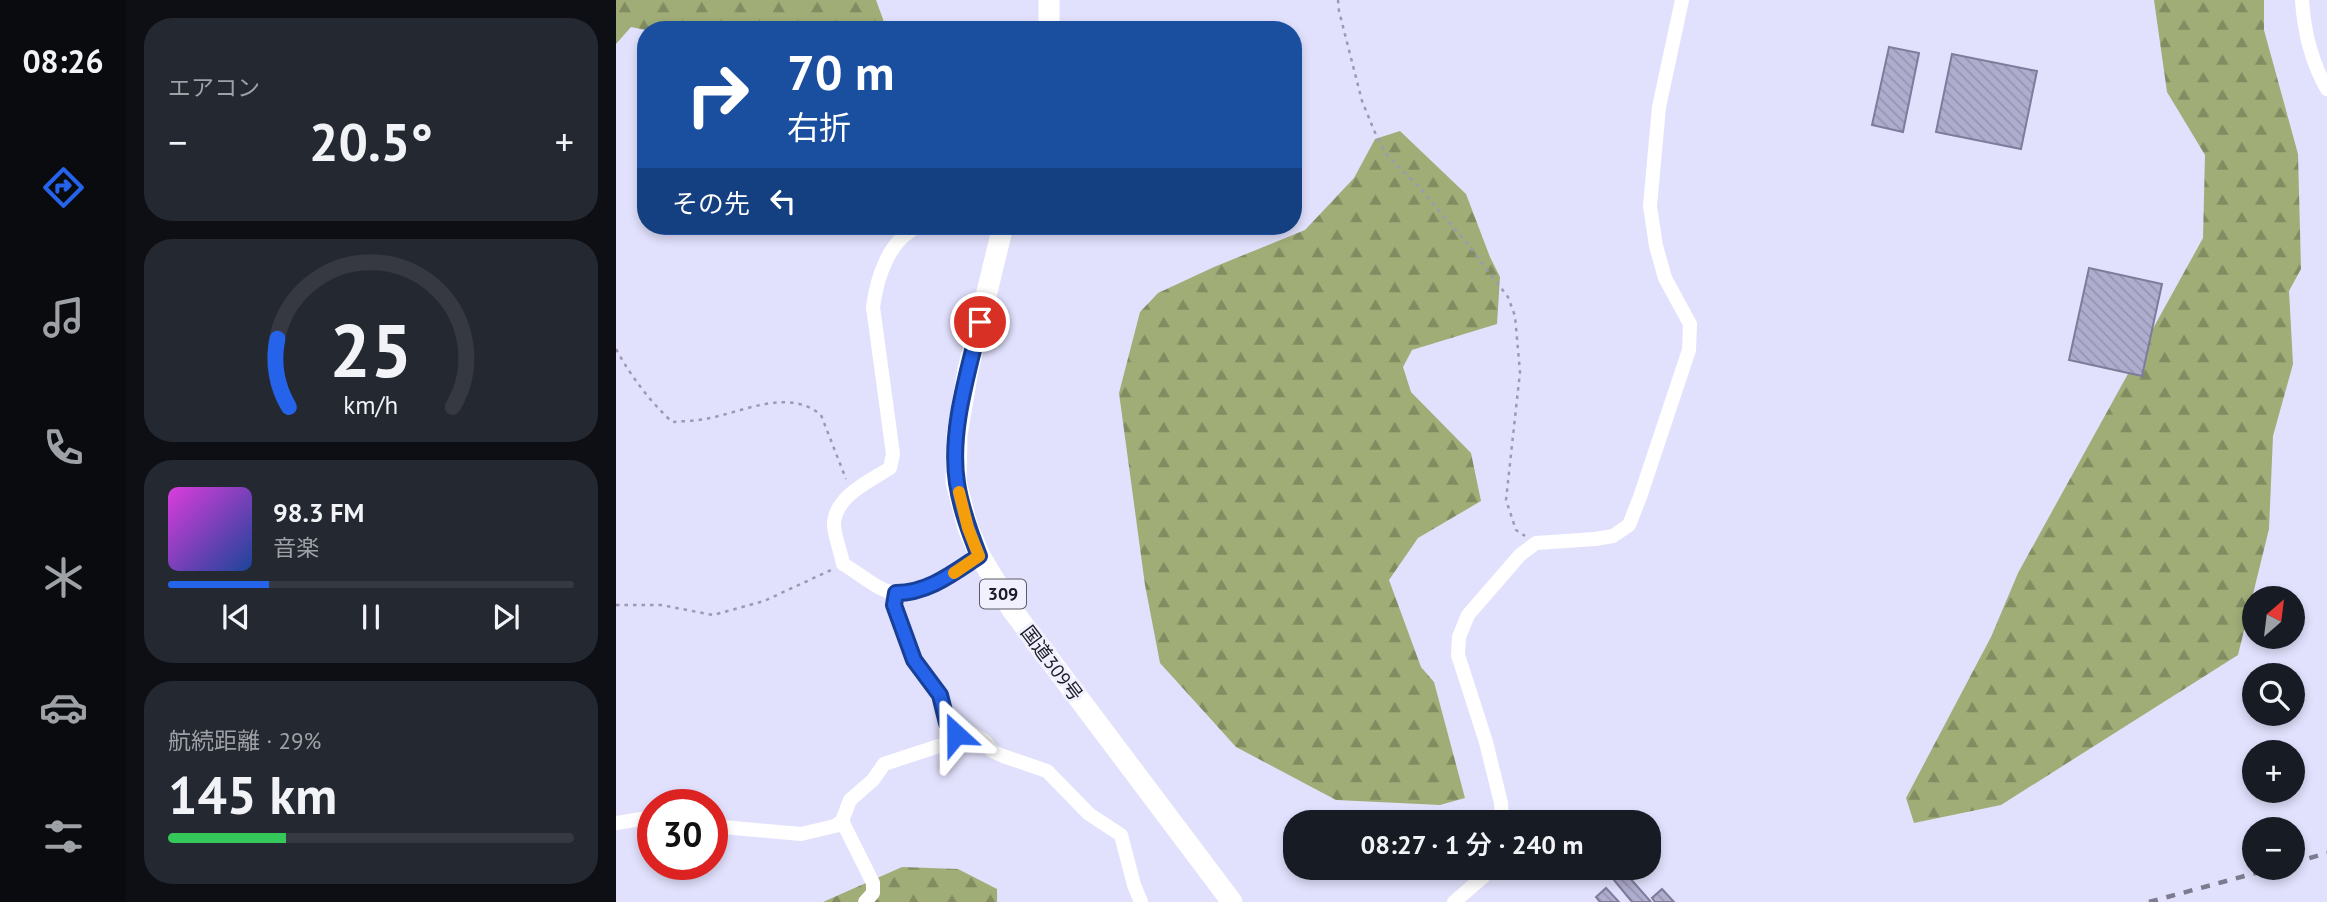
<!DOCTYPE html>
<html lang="ja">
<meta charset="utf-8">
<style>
:root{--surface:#171b24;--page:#242831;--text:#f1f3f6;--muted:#9ea1a6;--line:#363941;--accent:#2563eb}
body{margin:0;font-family:"PT Sans","Noto Sans JP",sans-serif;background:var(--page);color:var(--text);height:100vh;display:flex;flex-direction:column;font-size:26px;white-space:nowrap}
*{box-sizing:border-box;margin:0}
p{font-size:23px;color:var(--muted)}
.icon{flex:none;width:38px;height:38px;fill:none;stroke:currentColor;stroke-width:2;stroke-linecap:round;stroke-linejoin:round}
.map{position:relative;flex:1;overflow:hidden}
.drawer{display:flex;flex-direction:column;gap:18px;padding:18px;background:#0d0f14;width:490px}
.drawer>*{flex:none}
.banner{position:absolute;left:21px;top:21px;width:665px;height:214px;border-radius:28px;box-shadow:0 4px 10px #0003;background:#1a4fa0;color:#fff;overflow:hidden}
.needle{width:46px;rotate:28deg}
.controls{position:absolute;left:1626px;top:586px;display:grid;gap:14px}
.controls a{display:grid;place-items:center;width:63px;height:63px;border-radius:50%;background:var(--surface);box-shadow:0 4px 10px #0003;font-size:35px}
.speed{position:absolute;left:21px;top:789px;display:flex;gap:14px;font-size:35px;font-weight:700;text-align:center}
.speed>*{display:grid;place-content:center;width:91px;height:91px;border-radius:50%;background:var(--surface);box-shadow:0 4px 10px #0003;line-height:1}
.speed .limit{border:10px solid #d22;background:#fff;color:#111}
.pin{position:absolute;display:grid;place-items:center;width:60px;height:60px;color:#fff;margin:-30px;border:4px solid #fff;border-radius:50%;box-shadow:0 2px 7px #0007}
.me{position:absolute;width:77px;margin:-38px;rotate:336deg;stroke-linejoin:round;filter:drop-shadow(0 0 5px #0008)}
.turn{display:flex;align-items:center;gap:24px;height:147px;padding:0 35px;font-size:32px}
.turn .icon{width:91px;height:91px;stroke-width:2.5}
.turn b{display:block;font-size:49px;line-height:60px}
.then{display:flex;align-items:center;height:66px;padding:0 35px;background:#0003;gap:14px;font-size:26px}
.big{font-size:52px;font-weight:600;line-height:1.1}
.drawer .tile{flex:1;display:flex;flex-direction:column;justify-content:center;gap:10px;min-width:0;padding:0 24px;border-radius:28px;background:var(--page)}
.drawer .dial{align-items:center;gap:0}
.dial svg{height:182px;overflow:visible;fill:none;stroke:var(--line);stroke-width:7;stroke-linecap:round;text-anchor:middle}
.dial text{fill:var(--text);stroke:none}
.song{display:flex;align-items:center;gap:21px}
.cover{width:84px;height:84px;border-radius:10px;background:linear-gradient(135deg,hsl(300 70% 55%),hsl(220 70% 35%))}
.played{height:7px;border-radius:4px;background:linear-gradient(90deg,var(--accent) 25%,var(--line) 25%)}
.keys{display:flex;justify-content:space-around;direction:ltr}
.heat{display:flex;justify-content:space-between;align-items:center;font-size:38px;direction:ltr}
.charge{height:10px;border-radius:5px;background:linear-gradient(90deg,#34c759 29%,var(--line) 0)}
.trip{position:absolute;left:667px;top:810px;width:378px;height:70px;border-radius:28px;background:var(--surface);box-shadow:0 4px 10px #0003;font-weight:600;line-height:70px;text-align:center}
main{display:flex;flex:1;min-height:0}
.tab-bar{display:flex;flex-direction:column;width:126px;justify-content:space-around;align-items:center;background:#090b0e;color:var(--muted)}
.tab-bar .icon{width:49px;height:49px}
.tab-bar .active{color:var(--accent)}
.tab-bar b{font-size:32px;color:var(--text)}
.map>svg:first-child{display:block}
.forest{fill:url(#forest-firs)}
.building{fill:url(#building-back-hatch);stroke:#7e7c9b;stroke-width:2}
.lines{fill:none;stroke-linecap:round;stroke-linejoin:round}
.path{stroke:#9b9ab0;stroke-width:2.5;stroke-dasharray:3.5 5;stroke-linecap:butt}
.minor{stroke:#fff;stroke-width:14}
.highway{stroke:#fff;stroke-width:21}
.rail{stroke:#7c7b8f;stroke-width:4.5;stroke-dasharray:9 9;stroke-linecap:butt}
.route-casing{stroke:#184099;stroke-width:18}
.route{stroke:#2563eb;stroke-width:12}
.slow{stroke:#f59e0b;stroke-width:12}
.labels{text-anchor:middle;stroke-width:6;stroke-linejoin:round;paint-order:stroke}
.shield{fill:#f0f0fe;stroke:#5b5a67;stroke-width:2}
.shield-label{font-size:18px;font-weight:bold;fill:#1b1a26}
.street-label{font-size:19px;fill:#1b1a26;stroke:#f0f0fe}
</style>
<main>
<nav class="tab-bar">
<b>08:26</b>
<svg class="icon active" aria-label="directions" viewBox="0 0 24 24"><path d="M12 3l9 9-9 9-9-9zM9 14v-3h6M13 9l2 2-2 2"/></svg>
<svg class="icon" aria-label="music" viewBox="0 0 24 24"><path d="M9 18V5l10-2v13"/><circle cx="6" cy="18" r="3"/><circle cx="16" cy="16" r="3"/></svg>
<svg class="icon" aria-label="phone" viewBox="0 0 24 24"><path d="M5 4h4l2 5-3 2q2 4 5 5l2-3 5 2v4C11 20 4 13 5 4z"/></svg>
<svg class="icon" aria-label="climate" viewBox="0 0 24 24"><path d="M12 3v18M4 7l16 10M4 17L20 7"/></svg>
<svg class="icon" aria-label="car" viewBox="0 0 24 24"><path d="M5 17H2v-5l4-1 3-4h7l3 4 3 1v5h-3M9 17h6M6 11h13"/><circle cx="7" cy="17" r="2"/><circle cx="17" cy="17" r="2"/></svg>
<svg class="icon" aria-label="filters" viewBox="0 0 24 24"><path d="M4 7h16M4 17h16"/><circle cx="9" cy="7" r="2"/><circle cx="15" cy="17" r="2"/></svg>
</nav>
<section class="drawer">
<div class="tile"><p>エアコン</p>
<div class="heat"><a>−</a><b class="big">20.5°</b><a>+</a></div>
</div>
<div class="tile dial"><svg viewBox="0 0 100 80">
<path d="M14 69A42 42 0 1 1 86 69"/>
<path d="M14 69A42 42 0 0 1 9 39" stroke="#2563eb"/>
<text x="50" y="56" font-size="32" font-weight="700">25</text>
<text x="50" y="72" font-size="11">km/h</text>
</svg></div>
<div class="tile">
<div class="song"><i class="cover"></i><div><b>98.3 FM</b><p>音楽</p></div></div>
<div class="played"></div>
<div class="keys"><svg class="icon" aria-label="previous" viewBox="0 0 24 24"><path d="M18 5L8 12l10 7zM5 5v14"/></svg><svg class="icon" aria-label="pause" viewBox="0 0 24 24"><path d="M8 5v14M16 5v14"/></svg><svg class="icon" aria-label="next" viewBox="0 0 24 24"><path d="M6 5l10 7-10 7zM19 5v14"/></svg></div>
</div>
<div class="tile"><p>航続距離 · 29%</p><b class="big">145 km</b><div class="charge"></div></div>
</section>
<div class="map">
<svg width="1711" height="902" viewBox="0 0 1711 902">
<defs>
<pattern id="forest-firs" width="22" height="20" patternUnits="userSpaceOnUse" patternTransform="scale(1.75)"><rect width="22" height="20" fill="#a0ad77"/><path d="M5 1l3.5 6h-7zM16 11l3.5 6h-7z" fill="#828c61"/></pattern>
<pattern id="building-back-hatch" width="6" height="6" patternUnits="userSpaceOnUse" patternTransform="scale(1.75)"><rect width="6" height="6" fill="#afadce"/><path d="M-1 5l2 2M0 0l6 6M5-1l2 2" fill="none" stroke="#9694b1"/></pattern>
</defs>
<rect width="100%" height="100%" fill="#e2e1fd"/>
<g class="forest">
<path d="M0 0H260L271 30H30L15 27 0 44Z"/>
<path d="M1538 0H1648V30L1682 154 1685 269 1673 291 1677 364 1657 436 1653 529 1622 655 1385 805 1298 823 1290 798 1375 637 1402 573 1587 238 1589 155 1551 92Z"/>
<path d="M784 131 850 194 874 257 884 277 881 324 796 350 787 367 795 392 855 453 865 501 802 538 773 580 805 667 818 682 849 798 824 805 720 800 620 747 544 663 529 585 503 393 524 312 542 293 598 267 689 230 738 178 759 139Z"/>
<path d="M286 867 342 869 381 889V902H207Z"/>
</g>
<g class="building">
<path d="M1273 47 1303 53 1287 132 1256 125Z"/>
<path d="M1336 54 1421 71 1405 149 1320 132Z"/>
<path d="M1473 268 1546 284 1526 376 1453 360Z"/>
<path d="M1006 873 1011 879 1013 877 1035 902H1016L998 880Z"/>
<path d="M990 888 1003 902H984L980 897Z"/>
<path d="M1046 889 1058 902H1039L1036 898Z"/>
</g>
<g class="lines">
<g class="path">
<path d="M722 0 723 11 746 101 760 135 770 154 802 186 850 242 892 297 899 316 904 372 890 500 900 530 909 536"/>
<path d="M0 349C16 378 33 400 56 422 68 421 82 421 94 418 129 411 174 388 205 415L230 479"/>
<path d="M0 605H45L97 615 148 601 215 570"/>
</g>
<g class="minor">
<path d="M1686 0C1688 30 1696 63 1711 89"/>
<path d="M303 226C273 239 261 277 257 307L277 454 274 468C254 481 217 497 218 526 219 538 225 552 227 564 243 573 262 591 280 593 307 598 342 570 364 556"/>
<path d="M280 593 278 605 298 660 324 695 331 723 340 734"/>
<path d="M226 821 257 883V893L249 902"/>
<path d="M886 822 885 803 870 742 842 655 843 637 852 615 904 555 920 543 979 539 997 536 1013 525 1024 497 1073 350 1074 324 1049 278 1040 246 1034 206 1043 107 1066 0"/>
<path d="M0 823 37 817"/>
<path d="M96 826 185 834 219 826 226 821 234 800 257 780 268 764 329 744 340 734 355 733 369 741 376 751 387 756 431 771 473 814 505 835 518 885 525 902"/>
<path d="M838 902 867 877 873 868"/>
</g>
<g class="highway">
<path d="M433 30V0"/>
<path d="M387 226 352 370 341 435 340 482 352 528 364 556 397 611 616 902"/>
</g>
<g class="rail">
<path d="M1676 863 1711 853"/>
<path d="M1533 902 1658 868"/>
</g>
</g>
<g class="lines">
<g class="route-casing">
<path id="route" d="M340 734 331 723 324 695 298 660 278 605 280 593C312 593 337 573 363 556 354 533 345 509 341 483 333 431 352 373 364 322"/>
</g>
<use href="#route" class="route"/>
<path class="slow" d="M338 573 363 556 352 528 343 492"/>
</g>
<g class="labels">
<rect class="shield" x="364" y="579.5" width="46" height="29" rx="5"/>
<g class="shield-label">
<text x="387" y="600">309</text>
</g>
<g class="street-label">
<text transform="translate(436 663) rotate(53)" y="7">国道309号</text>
</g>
</g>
</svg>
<div class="controls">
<a><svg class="needle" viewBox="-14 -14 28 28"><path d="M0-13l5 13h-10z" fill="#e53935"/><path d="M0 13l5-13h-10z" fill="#9ea1a6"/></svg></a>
<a><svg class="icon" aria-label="search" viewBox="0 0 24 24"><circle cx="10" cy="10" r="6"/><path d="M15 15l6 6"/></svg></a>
<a>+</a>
<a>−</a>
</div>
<div class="speed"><div class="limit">30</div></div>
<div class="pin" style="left:364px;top:322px;background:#d93025"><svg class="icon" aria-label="arrive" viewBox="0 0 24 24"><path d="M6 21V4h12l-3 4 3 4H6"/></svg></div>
<svg class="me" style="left:340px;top:734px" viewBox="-20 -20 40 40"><path d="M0-17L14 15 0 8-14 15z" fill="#2563eb" stroke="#fff" stroke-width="4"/></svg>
<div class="trip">08:27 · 1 分 · 240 m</div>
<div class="banner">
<div class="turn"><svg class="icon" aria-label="right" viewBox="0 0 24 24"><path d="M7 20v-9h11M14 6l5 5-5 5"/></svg><div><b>70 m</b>右折</div></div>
<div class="then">その先<svg class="icon" aria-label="left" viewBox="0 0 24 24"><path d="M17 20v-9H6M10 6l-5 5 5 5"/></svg></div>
</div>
</div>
</main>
